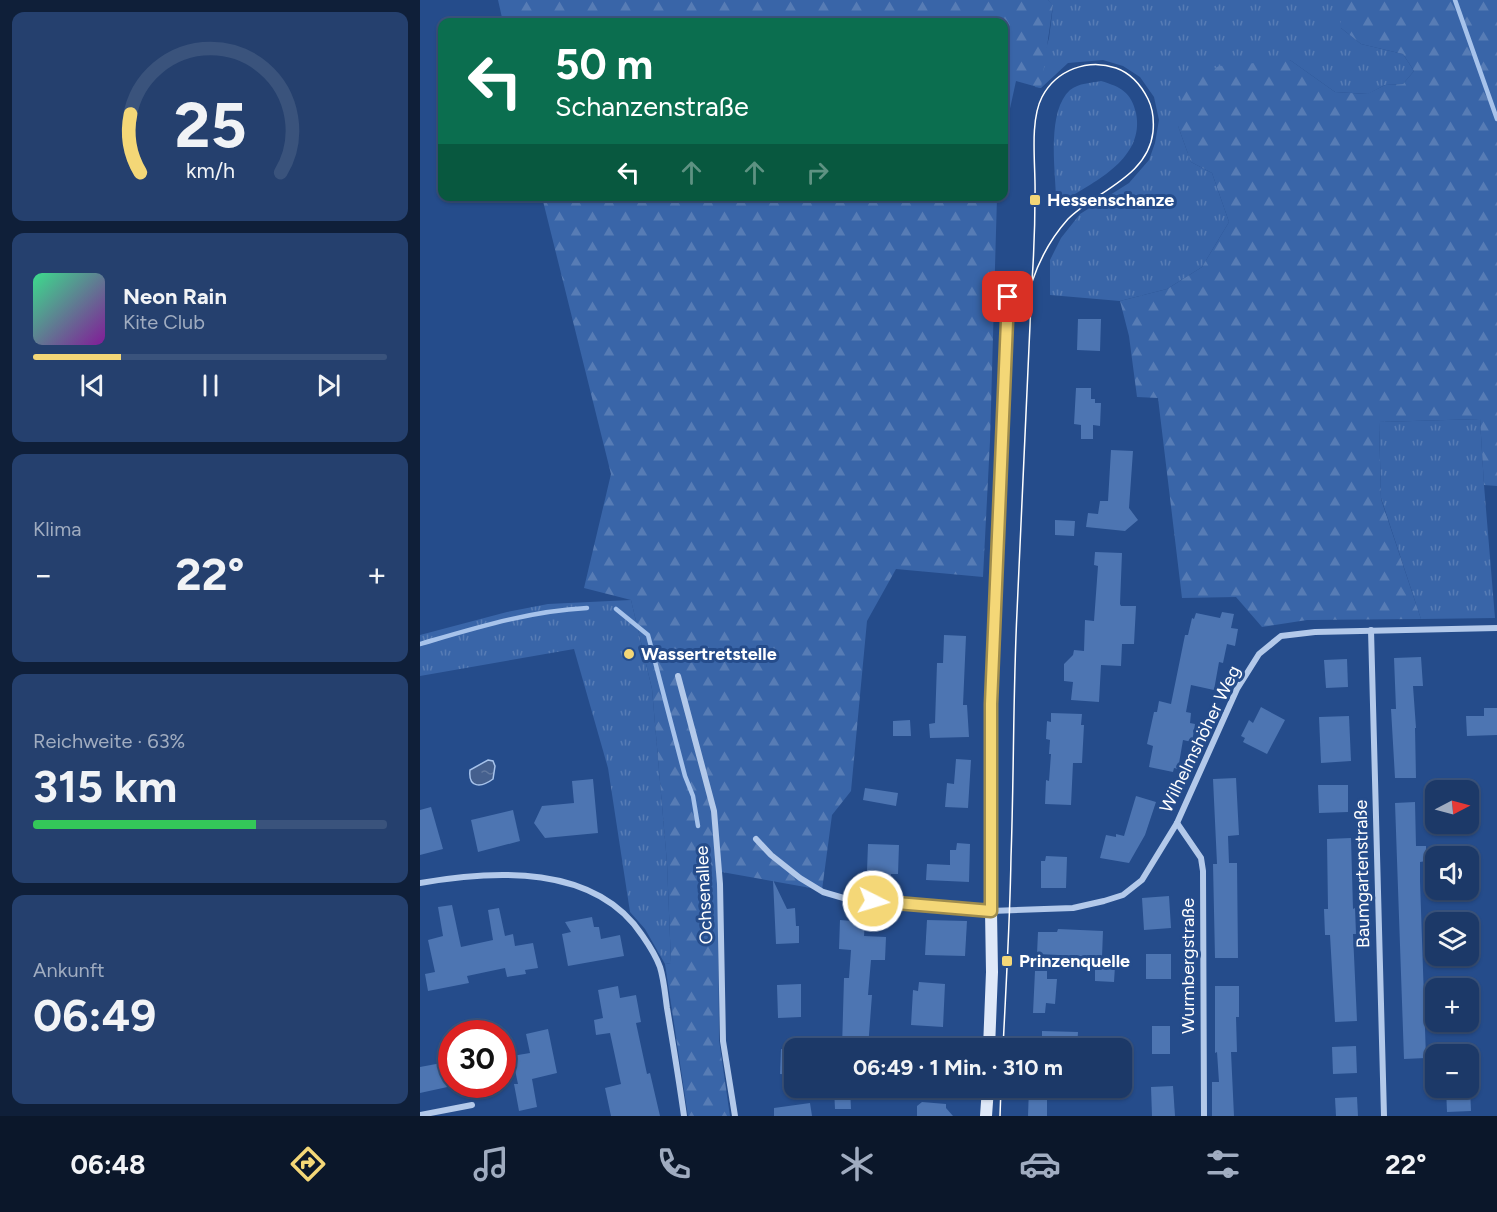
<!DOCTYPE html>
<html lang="de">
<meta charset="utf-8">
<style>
:root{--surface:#1c3968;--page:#25406e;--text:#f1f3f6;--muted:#a0acc0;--line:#3a537c;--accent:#f4d777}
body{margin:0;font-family:Figtree,sans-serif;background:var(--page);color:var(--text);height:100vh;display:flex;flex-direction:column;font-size:22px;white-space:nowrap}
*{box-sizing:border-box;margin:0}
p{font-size:20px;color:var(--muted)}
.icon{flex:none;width:33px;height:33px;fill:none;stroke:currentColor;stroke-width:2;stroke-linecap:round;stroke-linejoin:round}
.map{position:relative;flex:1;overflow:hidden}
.details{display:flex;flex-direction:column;gap:12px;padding:12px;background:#0f1f39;width:420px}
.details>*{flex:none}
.banner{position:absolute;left:18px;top:18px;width:570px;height:183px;border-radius:12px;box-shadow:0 2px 4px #0004,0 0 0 2px var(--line);background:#0b6e4f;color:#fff;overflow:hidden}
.needle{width:39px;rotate:84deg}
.tools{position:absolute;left:1005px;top:780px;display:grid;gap:12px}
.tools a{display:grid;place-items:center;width:54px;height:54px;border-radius:12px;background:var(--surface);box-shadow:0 2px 4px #0004,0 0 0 2px var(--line);font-size:30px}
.speed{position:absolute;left:18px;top:1020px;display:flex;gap:12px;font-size:30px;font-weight:700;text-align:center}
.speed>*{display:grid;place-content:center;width:78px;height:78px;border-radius:50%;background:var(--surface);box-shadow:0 2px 4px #0004,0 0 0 2px var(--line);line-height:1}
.speed .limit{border:9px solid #d22;background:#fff;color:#111}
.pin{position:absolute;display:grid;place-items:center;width:51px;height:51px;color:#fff;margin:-26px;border-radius:12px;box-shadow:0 3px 9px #0006}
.me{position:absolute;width:66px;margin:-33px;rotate:95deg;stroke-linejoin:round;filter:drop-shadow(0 0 4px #0008)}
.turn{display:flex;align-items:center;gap:21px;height:126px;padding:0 18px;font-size:27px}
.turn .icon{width:78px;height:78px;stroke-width:2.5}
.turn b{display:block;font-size:42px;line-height:51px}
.lanes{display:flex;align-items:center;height:57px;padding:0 18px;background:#0003;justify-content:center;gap:30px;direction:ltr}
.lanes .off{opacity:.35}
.big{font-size:45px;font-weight:700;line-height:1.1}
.details .card{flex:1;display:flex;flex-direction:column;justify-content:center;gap:9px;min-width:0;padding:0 21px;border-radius:12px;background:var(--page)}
.details .dial{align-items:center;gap:0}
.dial svg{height:156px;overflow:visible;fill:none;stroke:var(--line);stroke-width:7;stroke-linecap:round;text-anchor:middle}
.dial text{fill:var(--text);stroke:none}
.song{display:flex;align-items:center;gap:18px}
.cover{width:72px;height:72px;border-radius:9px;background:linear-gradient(135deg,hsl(150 70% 55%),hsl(290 70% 35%))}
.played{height:6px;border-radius:3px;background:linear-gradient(90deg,var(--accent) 25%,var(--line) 25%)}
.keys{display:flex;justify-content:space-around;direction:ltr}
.heat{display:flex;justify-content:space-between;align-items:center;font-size:33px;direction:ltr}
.charge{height:9px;border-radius:4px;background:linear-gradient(90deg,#34c759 63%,var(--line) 0)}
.trip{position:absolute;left:364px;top:1038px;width:348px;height:60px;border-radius:12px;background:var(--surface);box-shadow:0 2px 4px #0004,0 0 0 2px var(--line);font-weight:700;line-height:60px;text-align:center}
.dock{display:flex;height:96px;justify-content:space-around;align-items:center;background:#0b172a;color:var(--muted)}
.dock .icon{width:42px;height:42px}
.dock .active{color:var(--accent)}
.dock b{font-size:27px;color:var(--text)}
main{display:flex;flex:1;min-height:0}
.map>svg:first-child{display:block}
.grass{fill:url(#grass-tufts)}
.forest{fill:url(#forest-firs)}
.water{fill:url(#water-ripples);stroke:#a7c3eb;stroke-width:1.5}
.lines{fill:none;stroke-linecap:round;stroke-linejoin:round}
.stream{stroke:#a7c3eb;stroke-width:4.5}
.building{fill:#4d75b2}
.street{stroke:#b3c9ea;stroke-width:6}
.secondary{stroke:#dee8f8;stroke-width:12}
.tram{stroke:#fff;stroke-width:1.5}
.route-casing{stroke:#9f8c4d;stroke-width:15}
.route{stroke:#f4d777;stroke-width:10}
.poi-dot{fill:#f4d777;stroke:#254c8b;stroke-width:2}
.labels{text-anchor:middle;stroke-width:6;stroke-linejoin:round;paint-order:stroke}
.poi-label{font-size:18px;font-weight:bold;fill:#fff;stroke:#254c8b;text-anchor:start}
.street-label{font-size:18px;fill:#fff;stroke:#254c8b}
</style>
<main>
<section class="details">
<div class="card dial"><svg viewBox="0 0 100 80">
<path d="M14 69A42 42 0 1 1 86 69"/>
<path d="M14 69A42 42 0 0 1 9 39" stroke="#f4d777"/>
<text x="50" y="56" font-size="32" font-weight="700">25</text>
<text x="50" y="72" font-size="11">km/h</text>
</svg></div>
<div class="card">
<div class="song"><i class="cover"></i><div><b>Neon Rain</b><p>Kite Club</p></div></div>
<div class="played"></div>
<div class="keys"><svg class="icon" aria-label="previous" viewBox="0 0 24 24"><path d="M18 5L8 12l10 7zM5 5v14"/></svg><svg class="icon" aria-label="pause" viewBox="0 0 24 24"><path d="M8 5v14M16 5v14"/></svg><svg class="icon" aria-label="next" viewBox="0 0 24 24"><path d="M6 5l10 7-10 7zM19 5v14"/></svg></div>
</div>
<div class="card"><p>Klima</p>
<div class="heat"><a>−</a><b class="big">22°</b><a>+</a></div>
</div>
<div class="card"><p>Reichweite · 63%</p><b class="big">315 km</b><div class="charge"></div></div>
<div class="card"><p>Ankunft</p><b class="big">06:49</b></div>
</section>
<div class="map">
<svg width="1077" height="1116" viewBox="0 0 1077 1116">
<defs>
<pattern id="grass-tufts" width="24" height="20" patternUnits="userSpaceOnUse" patternTransform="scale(1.5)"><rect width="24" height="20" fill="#3965a8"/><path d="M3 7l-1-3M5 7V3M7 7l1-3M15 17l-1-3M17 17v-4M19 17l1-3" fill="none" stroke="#577cb5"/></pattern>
<pattern id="forest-firs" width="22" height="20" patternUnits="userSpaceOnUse" patternTransform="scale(1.5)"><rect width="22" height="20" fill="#3965a8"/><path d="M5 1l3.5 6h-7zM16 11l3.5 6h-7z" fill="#577cb5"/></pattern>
<pattern id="water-ripples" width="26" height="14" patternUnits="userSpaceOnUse" patternTransform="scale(1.5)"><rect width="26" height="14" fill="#45608e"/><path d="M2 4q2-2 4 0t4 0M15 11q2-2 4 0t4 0" fill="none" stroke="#61789f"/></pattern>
</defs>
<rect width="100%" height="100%" fill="#254c8b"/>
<g class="grass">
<path d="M628 0H921V28L941 44 983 54 994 71 983 84 965 85 948 94 915 92 870 60 758 126 771 162 792 173 809 222 782 267 747 289 700 301 630 295V260L641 238 660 214 709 183 729 160 735 143 739 120 734 97 720 77 703 66 683 60 648 63 621 88 615 87 629 38 633 6Z"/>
<path d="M681 81C701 87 711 92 716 113 725 158 676 181 645 200L636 195C635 167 627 111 650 90 659 83 671 83 681 81Z"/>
<path d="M1060 419 1064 485 1075 618 1001 619 961 498 959 422Z"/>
<path d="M211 600 232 689 247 863 251 963 245 964 225 929 210 912 188 768 154 649 0 676V635L87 612 128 604Z"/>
</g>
<g class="forest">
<path d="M78 0H628L633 5 621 88 596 81 584 136V22H83Z"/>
<path d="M921 0H1077V486L1064 485 1060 419 959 422 961 499 1001 619 887 620 842 627 816 597 762 598 738 398 717 397 709 336 700 301 747 289 782 267 809 222 792 173 771 162 758 126 762 87 799 66 870 60 915 92 947 94 965 85 983 84 994 71 983 54 941 44 921 28Z"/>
<path d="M122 197H577L570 441 563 577 476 569 447 621 431 791 412 815 402 890 296 871 298 883 299 1040 310 1116H268L245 964 251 963 247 863 232 689 211 600 164 588 191 474Z"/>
</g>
<path class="water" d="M68 760 73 761 75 766 73 779C61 788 48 788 50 770Z"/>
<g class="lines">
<g class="stream">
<path d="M1035 0 1077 119"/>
<path d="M196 609 228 635 265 776 273 796 278 826"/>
<path d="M0 644C55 628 109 611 167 608"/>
</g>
</g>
<g class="building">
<path d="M658 319H681L680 351 657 350Z"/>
<path d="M656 388H671V399H675V403H681L680 426 673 425V439H661V425L654 424Z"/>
<path d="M691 450 713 451 709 508 718 520 705 531 666 527 668 513 678 514 680 501H688Z"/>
<path d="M635 520 655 521 654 536 635 535Z"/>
<path d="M675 552 702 553 700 604 701 606H716L714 644H702L701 666 681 665 679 702 651 700 653 682 644 681V664L653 655 654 650 664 651 665 620 674 621 678 566 674 565Z"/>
<path d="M802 612 814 614 811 628 818 629 815 646 807 644 803 663 799 662 794 690 771 685 766 712 771 713 770 723 775 724 772 742 763 740 758 769 754 768 753 772 729 767 733 746 727 744 734 712H737L739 701 751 704 765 635H768L772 618 774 619 776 613 800 618Z"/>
<path d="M524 635 546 636 543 705H547L549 737 510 738 509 724 515 723 517 663H523Z"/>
<path d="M1001 657 1003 686H993L996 728H995L996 778H975L971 709H976L974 658Z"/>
<path d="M927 659 928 687 906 688 904 660Z"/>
<path d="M841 707 865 720 847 754 823 742 825 738 821 736 829 720 833 723Z"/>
<path d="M1064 708H1077V735L1047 736 1046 716H1064Z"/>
<path d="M631 713 662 714 661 725H664L662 763H653L651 805 625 804 626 780 629 781 631 754H629L630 740 626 739 627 721 631 722Z"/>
<path d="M929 716 931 761 901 763 899 717Z"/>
<path d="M490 720 491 736H473V721Z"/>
<path d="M536 759 551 760 548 808 525 807 527 783 534 784Z"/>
<path d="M816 778 819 835 808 836 809 863H817L818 958H795L793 864H797L793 779Z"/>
<path d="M173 779 178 833 125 838 114 823 122 806 154 803 152 781Z"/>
<path d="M898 785H928V812L899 813Z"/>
<path d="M445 788 478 793 476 806 443 800Z"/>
<path d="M716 796 736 802 725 835 709 863 680 858 686 835 696 837V834L704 836Z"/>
<path d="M995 802 996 846H1006V861L1000 862V881L1006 1058 984 1059 975 803Z"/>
<path d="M11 807 23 849 0 855V810Z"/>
<path d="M93 810 100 841 58 852 51 820Z"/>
<path d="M931 838 933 909 935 908 936 934H933L937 1021 915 1022 910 935H905L904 909H908L907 839Z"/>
<path d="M537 843 550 844 549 882 506 880 507 864 530 865V850H536Z"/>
<path d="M448 844 479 845 478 874H471V886L443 885V871H447Z"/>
<path d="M626 856 647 857 646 888H621V861H625Z"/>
<path d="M353 880 367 909 375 908 376 926H379V943L356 944Z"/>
<path d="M749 896 751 928 724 930 722 898Z"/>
<path d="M32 905 41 947 73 940 68 910 79 908 85 936 93 934 95 946 113 943 118 968 105 970 106 974 87 977 85 968 47 976 49 983 8 991 5 974 15 972 8 940 23 936 18 907Z"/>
<path d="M172 917 174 927H179L181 939 200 935 204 956 148 966 142 934 151 932 145 922Z"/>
<path d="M420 920 445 922 444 936 466 937 465 960H451L448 995H452L448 1048H422L424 978H429L431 950 419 949Z"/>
<path d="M507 920 547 921 545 956 505 955Z"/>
<path d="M638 929 683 931 682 957 617 954 618 932H637Z"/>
<rect x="726" y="954" width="25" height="25"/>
<path d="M675 965 695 966 694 982 675 981Z"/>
<path d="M615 971H627V979H637L635 1004 626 1003 625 1013H613Z"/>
<path d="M499 982 525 984 523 1027 491 1025 493 990 498 991Z"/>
<path d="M381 984V1017L358 1018 357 985Z"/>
<path d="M198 986 200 998 216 995 221 1022 216 1023 227 1074 230 1073 240 1116H191L185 1088 201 1084 190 1033 176 1035 174 1020 183 1018 178 990Z"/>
<path d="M795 986H819V1017H816L817 1052H811L814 1116H792V1082H799L797 1052 795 1053Z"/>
<rect x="732" y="1026" width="18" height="28"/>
<path d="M128 1029 137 1073 112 1079 117 1107 99 1111 94 1084H98L92 1056 110 1053 106 1034Z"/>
<path d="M622 1031 658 1032 657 1048H622Z"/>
<path d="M936 1046 937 1073 913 1074 912 1047Z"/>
<path d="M361 1049 375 1050V1075L360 1074Z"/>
<path d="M32 1061V1086L0 1093V1067Z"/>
<path d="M753 1086 755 1116H732L731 1087Z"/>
<path d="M414 1088H430L431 1109H415Z"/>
<path d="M609 1088H627V1116H608Z"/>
<path d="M1026 1088H1050L1051 1111 1027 1112Z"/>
<path d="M937 1097 938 1116H916L915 1098Z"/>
<path d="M502 1102 526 1104V1108L533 1116H497V1106Z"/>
<path d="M390 1103 392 1116H354V1108Z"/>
</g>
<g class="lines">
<g class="street">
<path d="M951 630 964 1116"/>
<path d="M258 676 294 811 300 884 303 1041 315 1116"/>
<path d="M757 823 781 858 783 871 784 1116"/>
<path d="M336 839 351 855 380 878 403 892 427 899 571 911 653 908 684 901 703 895 722 880 757 823 817 689 839 654 861 636 895 632 1077 628"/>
<path d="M0 883C74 870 175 864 222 935 229 945 236 956 240 967 244 980 245 994 247 1008 253 1044 259 1080 264 1116"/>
<path d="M571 911V704L589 277"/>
<path d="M0 1115 52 1105"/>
</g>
<g class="secondary">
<path d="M569 1048 572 972 571 911"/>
<path d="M566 1116 568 1088"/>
</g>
<g class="tram">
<path d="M583 1048C586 985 590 921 591 857 594 775 593 693 597 612 601 501 608 391 612 281 614 252 615 224 615 195 616 167 609 122 622 97 636 70 668 58 696 68 710 73 721 85 728 99 733 109 734 121 733 132 728 177 676 191 648 219 631 238 620 258 612 282"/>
<path d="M580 1116 581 1088"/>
</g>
</g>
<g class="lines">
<g class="route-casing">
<path id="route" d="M453 901 571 911V704L588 297"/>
</g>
<use href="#route" class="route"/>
</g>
<g class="poi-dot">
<rect x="609" y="194" width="12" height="12" rx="3"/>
<circle cx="209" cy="654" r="6"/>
<rect x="581" y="955" width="12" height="12" rx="3"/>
</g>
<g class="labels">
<g class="poi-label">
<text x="627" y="206">Hessenschanze</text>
<text x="221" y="660">Wassertretstelle</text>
<text x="599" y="967">Prinzenquelle</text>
</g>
<g class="street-label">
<text transform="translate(780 739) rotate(-64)" y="6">Wilhelmshöher Weg</text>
<text transform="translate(942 874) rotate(-91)" y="6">Baumgartenstraße</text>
<text transform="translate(284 895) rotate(-93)" y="6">Ochsenallee</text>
<text transform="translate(768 966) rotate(-90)" y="6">Wurmbergstraße</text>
</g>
</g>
</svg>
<div class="tools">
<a><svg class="needle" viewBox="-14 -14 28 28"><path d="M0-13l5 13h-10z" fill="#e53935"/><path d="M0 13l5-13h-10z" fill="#a0acc0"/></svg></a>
<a><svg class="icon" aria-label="sound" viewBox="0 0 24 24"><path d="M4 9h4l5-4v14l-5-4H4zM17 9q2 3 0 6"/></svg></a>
<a><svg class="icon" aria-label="layers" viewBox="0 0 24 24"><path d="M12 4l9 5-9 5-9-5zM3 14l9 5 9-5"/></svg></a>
<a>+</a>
<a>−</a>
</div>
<div class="speed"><div class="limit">30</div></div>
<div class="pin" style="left:588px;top:297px;background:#d93025"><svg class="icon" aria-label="arrive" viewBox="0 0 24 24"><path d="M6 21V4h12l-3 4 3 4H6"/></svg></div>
<svg class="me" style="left:453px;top:901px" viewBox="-20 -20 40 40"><circle r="17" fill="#f4d777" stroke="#fff" stroke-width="3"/><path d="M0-11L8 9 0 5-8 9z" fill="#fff"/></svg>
<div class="trip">06:49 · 1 Min. · 310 m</div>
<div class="banner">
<div class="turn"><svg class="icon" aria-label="left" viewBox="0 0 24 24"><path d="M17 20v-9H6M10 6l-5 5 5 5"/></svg><div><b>50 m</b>Schanzenstraße</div></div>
<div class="lanes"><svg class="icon" aria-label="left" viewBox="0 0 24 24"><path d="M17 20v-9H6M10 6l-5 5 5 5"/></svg><svg class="icon off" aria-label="ahead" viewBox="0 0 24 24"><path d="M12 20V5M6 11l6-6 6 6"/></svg><svg class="icon off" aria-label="ahead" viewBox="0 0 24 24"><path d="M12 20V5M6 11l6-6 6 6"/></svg><svg class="icon off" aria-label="right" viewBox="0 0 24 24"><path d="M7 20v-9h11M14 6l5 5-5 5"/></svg></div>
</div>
</div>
</main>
<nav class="dock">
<b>06:48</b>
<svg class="icon active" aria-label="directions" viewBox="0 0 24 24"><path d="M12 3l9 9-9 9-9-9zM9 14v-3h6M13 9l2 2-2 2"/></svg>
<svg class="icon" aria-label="music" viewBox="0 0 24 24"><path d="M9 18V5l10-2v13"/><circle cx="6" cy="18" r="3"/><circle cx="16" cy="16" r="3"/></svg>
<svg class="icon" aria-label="phone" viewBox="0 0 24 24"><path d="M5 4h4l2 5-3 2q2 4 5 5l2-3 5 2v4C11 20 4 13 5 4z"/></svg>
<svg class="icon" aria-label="climate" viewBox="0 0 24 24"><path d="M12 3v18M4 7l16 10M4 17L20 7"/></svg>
<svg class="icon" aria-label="car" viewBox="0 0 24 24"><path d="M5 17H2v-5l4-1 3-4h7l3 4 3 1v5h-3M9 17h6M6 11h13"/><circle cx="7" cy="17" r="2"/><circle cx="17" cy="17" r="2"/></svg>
<svg class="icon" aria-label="filters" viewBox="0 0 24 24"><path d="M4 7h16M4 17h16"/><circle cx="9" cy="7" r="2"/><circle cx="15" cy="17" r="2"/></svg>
<b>22°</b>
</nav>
